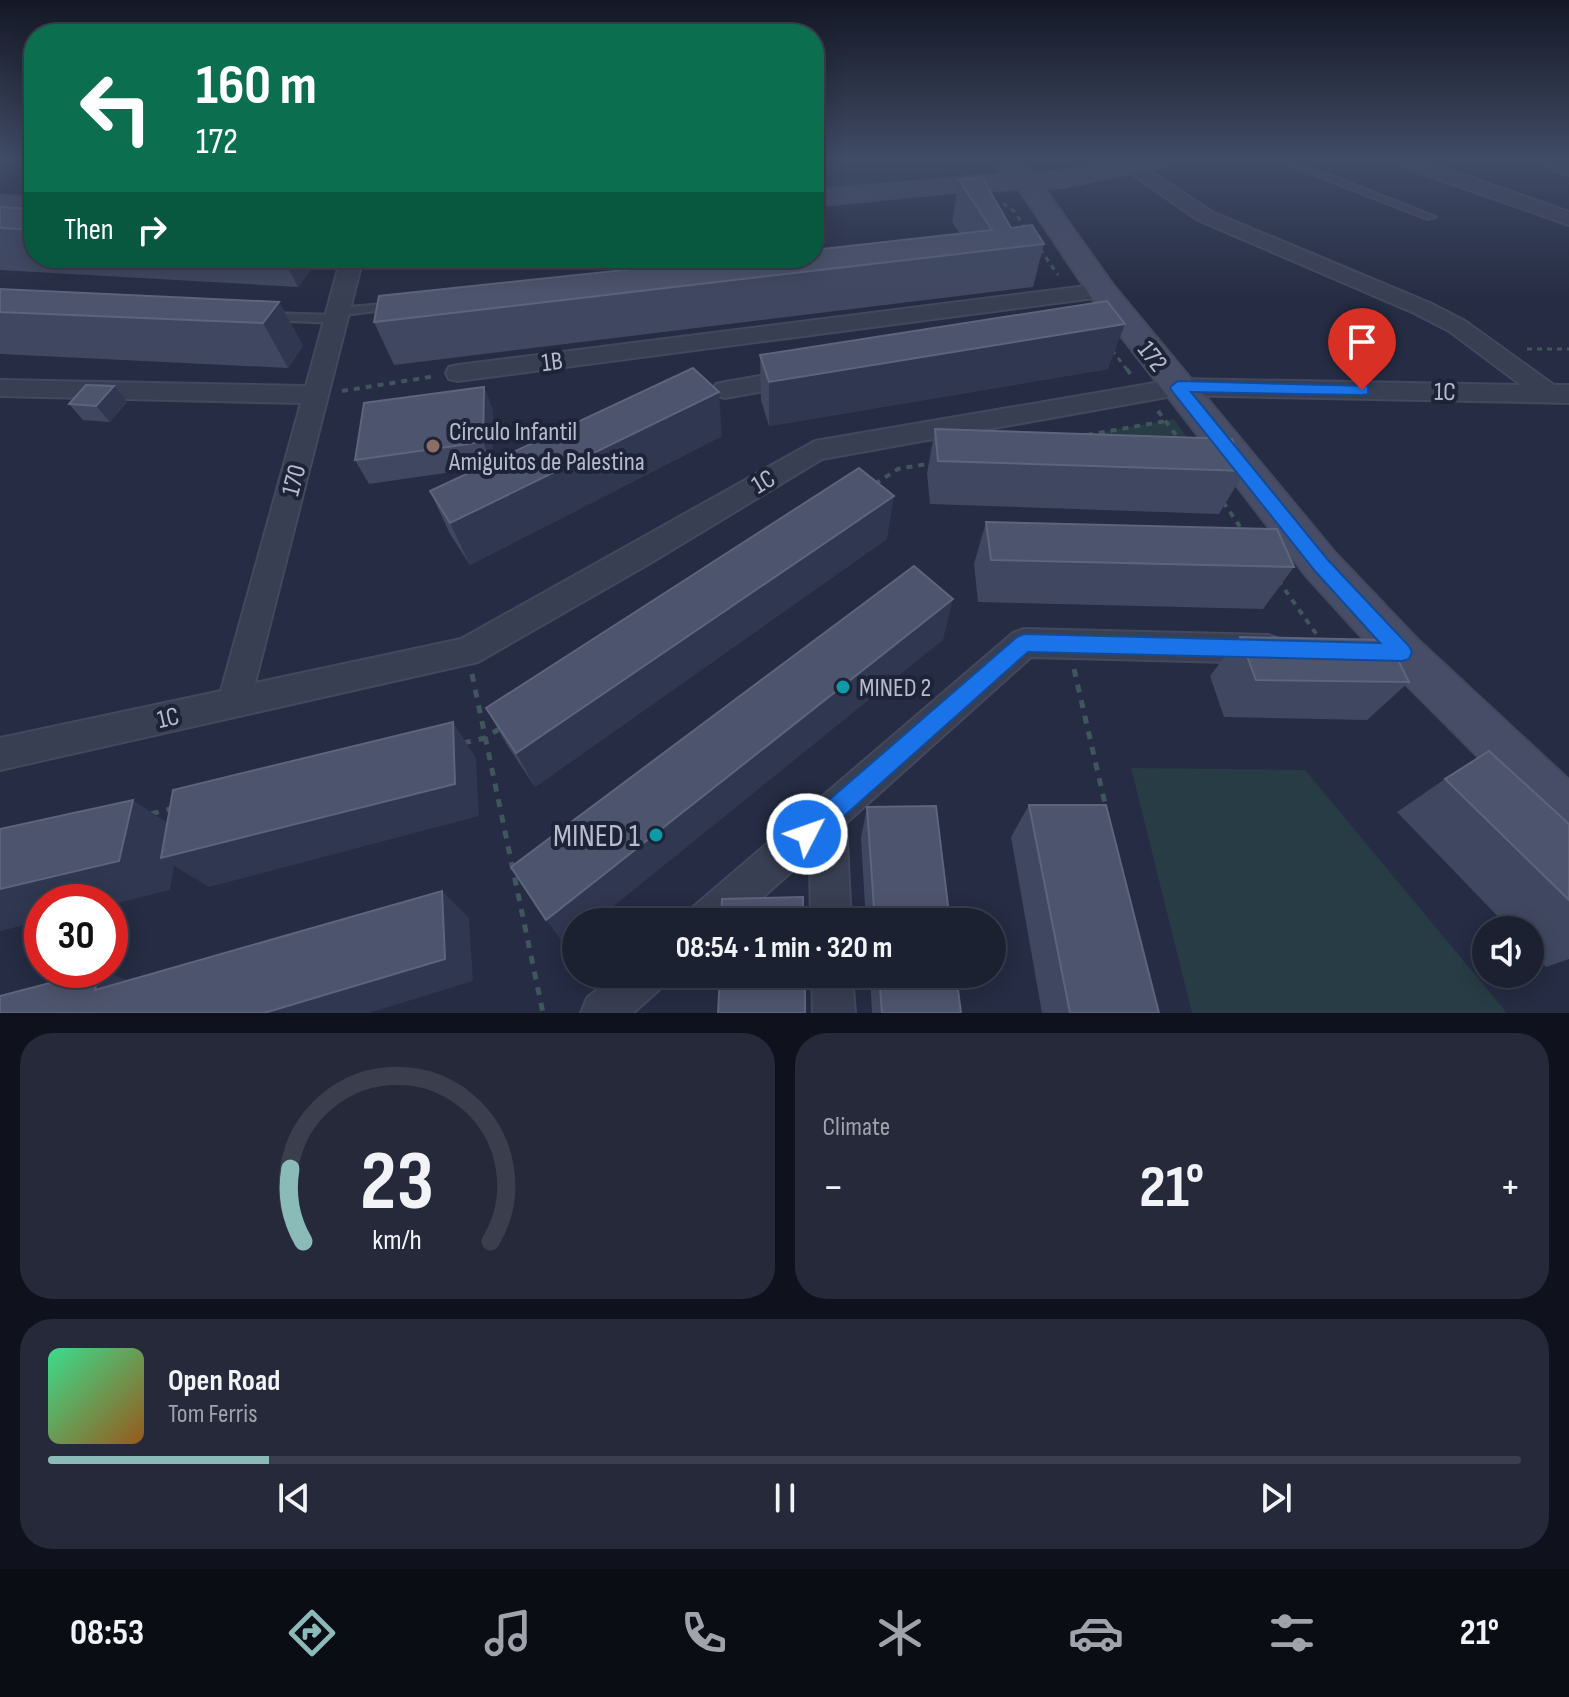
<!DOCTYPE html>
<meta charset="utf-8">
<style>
:root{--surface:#1c2132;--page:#25293a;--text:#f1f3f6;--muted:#a0a3ac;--line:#3a3e4d;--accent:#8bbbb9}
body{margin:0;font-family:"Sofia Sans Condensed",sans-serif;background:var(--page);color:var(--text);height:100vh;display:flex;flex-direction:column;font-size:30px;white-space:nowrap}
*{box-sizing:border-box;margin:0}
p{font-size:26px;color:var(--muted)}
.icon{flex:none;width:44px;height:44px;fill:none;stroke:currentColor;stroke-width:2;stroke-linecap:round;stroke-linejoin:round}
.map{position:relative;height:1013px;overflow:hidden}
.sheet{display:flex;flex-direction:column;gap:20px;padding:20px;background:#0f121c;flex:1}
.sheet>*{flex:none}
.top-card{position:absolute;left:24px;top:24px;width:800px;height:244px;border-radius:32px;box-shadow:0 4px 20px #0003,0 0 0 2px var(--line);background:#0b6e4f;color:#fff;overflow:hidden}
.fabs{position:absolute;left:1472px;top:916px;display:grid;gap:16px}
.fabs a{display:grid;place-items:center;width:72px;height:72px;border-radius:50%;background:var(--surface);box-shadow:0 4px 20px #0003,0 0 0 2px var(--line);font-size:40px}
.speed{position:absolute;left:24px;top:884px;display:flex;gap:16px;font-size:40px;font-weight:700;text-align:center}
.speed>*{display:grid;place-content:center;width:104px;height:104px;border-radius:50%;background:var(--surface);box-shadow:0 4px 20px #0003,0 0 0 2px var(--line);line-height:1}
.speed .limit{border:12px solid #d22;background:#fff;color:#111}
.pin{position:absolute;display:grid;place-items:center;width:68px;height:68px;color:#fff;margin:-82px -34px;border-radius:50% 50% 50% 0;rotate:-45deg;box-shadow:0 0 8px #0007}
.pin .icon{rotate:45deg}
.me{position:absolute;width:88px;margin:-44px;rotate:49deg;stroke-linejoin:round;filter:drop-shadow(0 0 6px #0008)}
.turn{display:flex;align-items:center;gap:28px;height:168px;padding:0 40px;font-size:36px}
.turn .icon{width:104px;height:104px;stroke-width:2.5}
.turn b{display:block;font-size:56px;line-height:68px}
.then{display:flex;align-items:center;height:76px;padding:0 40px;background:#0003;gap:16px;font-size:30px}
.big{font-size:60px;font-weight:700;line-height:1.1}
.sheet .tile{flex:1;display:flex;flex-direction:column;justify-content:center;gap:12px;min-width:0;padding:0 28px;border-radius:32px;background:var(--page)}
.sheet .dial{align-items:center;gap:0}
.dial svg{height:208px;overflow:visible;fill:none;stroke:var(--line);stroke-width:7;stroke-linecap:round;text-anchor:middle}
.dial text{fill:var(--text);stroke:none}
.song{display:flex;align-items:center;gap:24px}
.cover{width:96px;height:96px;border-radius:12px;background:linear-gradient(135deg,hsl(150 70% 55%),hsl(30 70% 35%))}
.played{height:8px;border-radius:4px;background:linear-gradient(90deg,var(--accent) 15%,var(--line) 15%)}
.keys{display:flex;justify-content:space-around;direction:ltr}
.heat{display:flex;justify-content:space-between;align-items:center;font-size:44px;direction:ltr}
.sheet .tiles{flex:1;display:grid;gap:20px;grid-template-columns:1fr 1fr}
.tile:last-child{grid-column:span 2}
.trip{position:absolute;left:562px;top:908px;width:444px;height:80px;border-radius:40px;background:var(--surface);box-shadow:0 4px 20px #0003,0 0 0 2px var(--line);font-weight:700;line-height:80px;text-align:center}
.tab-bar{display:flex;height:128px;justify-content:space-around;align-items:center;background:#0b0d14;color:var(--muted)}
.tab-bar .icon{width:56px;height:56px}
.tab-bar .current{color:var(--accent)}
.tab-bar b{font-size:36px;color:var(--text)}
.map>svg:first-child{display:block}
.green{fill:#273c44}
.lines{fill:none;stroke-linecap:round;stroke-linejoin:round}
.lane-casing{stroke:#43485c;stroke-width:4}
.street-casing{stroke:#43485c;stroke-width:4}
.secondary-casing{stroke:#43485c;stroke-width:4}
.path-far2{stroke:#40555c;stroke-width:3;stroke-dasharray:5 5;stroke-linecap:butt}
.path-far1{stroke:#40555c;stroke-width:4;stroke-dasharray:6 6;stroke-linecap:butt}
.path{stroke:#40555c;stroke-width:5;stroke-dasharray:8 8;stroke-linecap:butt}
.lane{fill:#393f53;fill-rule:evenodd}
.street{fill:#393f53;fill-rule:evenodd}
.secondary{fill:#474d66;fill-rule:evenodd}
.wall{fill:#404861}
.shaded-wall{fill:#303750}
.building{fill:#4d546d;stroke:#5d647c;stroke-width:2}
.route{fill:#1a73e8;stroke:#114b97;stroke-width:2}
.education-dot{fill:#8d6e63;stroke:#1e2438;stroke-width:3}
.culture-dot{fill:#0f9aa8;stroke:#1e2438;stroke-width:3}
.labels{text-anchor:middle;stroke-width:8;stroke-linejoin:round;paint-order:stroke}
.street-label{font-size:26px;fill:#b7bbcd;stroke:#1e2438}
.poi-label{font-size:26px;fill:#b7bbcd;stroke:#1e2438;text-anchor:start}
.near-poi-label{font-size:32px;fill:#b7bbcd;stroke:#1e2438;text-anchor:end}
</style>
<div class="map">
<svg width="1569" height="1013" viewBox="0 0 1569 1013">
<rect width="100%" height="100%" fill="#252c43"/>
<g class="green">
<path d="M814 158H1062L829 189Z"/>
<path d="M1174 419 1208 467 966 457Z"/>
<path d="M1131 768 1305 770 1507 1013H1192Z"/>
</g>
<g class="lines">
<g class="lane-casing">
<g id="lane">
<path d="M1271 158H1285L1436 217 1427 219Z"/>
<path d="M1522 158H1536L1569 169V175Z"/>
<path d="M394 303 398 304V308L338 316 332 312 338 308Z"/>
<path d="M271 313 336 315 342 319 336 323 267 320V314Z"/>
</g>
</g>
<g class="street-casing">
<g id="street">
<path d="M1388 158H1415L1569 212V225L1390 162Z"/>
<path d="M1135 161 1212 212 1430 303 1465 321 1554 385H1569V403L1178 395 822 459 652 562 478 662 0 770V738L221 691 301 403 0 396V380L306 386 341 258H363L255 683 461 639 815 441 1178 379 1521 385 1449 331 1414 313 1198 220 1128 171 1126 167Z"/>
<path d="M1102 284 1110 286 1113 291 1110 296 458 381 449 379 446 373 449 367 458 365Z"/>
<path d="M795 370 804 372 807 378 804 384 725 398 716 396 713 390 716 384 725 382Z"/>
<path d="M1024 629 1268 635 1279 639 1284 649 1279 659 1268 663 1031 657 846 823 851 922H811L810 855 735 922H686L692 908 1013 633Z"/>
<path d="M616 974H667L661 988 633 1013H581L587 998Z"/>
<path d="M812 974H852L855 1013H813Z"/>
</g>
</g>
<g class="secondary-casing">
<g id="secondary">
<path d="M1128 158H1177L1173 163 1164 166 1064 187 1044 188 1113 285 1336 554 1417 639 1569 780V839L1552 831 1387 665 1308 578 1091 297 1019 189 953 192 814 206V190L1004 174 999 168 1003 163C1017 159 1022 164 1032 173L1064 171Z"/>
<path d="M0 195 34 198V214L0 211Z"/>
</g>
</g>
<g class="path-far2">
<path d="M1186 161 1196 158"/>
<path d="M1003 203 1014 211 1026 229"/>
<path d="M1040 249 1058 275"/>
<path d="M1527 349H1569"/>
<path d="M1112 350 1128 371"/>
</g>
<g class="path-far1">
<path d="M1127 369 1131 375"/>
<path d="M342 391 436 376"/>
<path d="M1158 411 1179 439"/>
<path d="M1087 435 1166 421"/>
<path d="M875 484 898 469 933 463"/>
<path d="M1223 502 1243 531"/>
<path d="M1278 580 1322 642"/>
</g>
<g class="path">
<path d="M1074 669 1106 808"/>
<path d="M472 674 543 1013"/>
<path d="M463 743 485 738 502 727"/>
<path d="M151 814 173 808"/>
</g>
<use href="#lane" class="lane"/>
<use href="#street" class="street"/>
<use href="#secondary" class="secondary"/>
</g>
<g class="wall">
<path d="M959 180 1011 228 1044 244 1033 287 394 365 374 322 671 267 960 234 952 222Z"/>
<path d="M0 207 34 209V258H310L314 266 298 287 0 270Z"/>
<path d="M0 289 279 302 303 346 288 368 0 354Z"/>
<path d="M760 355 1108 369 769 426 761 400Z"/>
<path d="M484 387 493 411 492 462 722 436 470 565 450 534 430 491 480 468 369 484 355 460Z"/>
<path d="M127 402 110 422 83 420 69 404Z"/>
<path d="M935 429 1245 471 1219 514 930 504 927 473Z"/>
<path d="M986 522 1294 567 1263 609 978 602 974 564Z"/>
<path d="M887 539 535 787 507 745 486 708Z"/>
<path d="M1240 637 1409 682 1367 720 1224 717 1210 676Z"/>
<path d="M1445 779 1569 824V959L1546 967 1530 950V930H1511L1397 812Z"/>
<path d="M1029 805 1159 1013H1042L1011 837Z"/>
<path d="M867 807 950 922H866L861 838Z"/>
<path d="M870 974H956L961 1013H872Z"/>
</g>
<g class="shaded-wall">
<path d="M283 258H310L314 266 298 287Z"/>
<path d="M279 302 303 346 288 368 263 323Z"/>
<path d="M1125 324 1108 369 769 426V382Z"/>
<path d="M114 386 127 402 110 422 96 406Z"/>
<path d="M484 387 493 411 492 466 483 442Z"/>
<path d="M719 392 722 436 470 565 450 523Z"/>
<path d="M894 496 887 539 535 787 516 753Z"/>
<path d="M953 599 943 640 594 922H576V936L565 945 546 920Z"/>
<path d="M453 722 476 758 479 816 209 887 174 866 170 890 110 905V902H42V921L0 931V889L133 800 181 832Z"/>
<path d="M442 891 469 918 473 981 369 1013H264Z"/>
<path d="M99 970H101L156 991 95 990Z"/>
</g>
<g class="building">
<path d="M982 177 1011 228 1032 225 1044 244 374 322 379 296 671 265V267L749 258H814V250L992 230 959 180Z"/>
<path d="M0 207 34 209V230L0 228Z"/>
<path d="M0 289 279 302 263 323 0 312Z"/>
<path d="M1107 301 1125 324 769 382 760 355Z"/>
<path d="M693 368 719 392 450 523 430 491Z"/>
<path d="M86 385 114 386 96 406 69 404Z"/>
<path d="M484 387 483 442 355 460 364 403Z"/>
<path d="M935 429 1232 439 1245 471 938 461Z"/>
<path d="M859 468 894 496 516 753 486 708Z"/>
<path d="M986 522 1277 529 1294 567 991 560Z"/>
<path d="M914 566 953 599 546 920 511 867Z"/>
<path d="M1240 637 1388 640 1409 682 1256 680Z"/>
<path d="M453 722 455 784 161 858 173 790Z"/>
<path d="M1489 751 1569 824V900L1445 779Z"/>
<path d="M133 800 119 861 0 889V829Z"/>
<path d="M1029 805H1106L1159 1013H1070Z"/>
<path d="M936 806 950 922H875L867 807Z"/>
<path d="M442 891 445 959 264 1013H0V996L99 970 95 990Z"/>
<path d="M803 897V922H721L722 899Z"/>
<path d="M720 974H805V1013H718Z"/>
<path d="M879 974H956L961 1013H882Z"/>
</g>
<linearGradient id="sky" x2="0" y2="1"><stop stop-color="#141825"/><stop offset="0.53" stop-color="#404b66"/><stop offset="1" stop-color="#404b66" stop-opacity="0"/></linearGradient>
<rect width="1569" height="300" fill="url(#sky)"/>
<path class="route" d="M1178 381 1368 386V394L1362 395 1191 392 1328 560 1409 646 1412 652 1409 659 1402 661 1028 652 815 842 807 846 799 842 795 834 799 826 1017 637 1024 634 1380 643 1315 571 1172 391 1170 387Z"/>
<circle class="education-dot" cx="433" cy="446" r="8"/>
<g class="culture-dot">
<circle cx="843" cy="687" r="8"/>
<circle cx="656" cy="835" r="8"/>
</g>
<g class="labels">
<g class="street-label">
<text transform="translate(1153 356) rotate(52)" y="9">172</text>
<text transform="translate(552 361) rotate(-7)" y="9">1B</text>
<text transform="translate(1445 391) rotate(1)" y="9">1C</text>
<text transform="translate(293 480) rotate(-75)" y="9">170</text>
<text transform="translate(763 481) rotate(-31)" y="9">1C</text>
<text transform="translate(168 717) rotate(-13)" y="9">1C</text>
</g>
<g class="poi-label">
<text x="449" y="440">Círculo Infantil<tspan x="449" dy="30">Amiguitos de Palestina</tspan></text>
<text x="859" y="696">MINED 2</text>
</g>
<g class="near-poi-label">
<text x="640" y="846">MINED 1</text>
</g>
</g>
</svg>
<div class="fabs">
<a><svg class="icon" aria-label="sound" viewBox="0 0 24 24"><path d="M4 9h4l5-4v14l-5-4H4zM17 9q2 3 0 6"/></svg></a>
</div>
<div class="speed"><div class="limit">30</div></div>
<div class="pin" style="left:1362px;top:390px;background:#d93025"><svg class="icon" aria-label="arrive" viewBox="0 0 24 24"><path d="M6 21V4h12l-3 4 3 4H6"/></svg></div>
<svg class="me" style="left:807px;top:834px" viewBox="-20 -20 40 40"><circle r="17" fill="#1a73e8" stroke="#fff" stroke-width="3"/><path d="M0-11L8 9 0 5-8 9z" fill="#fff"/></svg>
<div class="trip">08:54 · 1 min · 320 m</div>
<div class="top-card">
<div class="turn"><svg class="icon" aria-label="left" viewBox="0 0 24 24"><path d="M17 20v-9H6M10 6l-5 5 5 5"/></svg><div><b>160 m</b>172</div></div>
<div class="then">Then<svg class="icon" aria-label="right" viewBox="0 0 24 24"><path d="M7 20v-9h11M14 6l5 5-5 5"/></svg></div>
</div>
</div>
<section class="sheet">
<div class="tiles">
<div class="tile dial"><svg viewBox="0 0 100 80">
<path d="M14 69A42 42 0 1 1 86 69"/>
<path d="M14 69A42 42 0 0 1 9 41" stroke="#8bbbb9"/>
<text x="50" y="56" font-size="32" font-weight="700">23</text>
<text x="50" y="72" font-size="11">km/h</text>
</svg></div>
<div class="tile"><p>Climate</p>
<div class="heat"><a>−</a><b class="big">21°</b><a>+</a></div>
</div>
<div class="tile">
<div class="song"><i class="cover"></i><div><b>Open Road</b><p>Tom Ferris</p></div></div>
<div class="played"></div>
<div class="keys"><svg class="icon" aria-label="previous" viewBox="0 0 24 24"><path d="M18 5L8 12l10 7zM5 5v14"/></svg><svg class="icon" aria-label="pause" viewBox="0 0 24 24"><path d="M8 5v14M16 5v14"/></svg><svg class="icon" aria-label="next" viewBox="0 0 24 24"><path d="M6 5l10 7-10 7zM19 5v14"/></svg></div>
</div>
</div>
</section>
<nav class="tab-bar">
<b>08:53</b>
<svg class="icon current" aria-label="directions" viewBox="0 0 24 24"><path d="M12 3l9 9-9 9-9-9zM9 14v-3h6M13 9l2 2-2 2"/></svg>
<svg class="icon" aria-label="music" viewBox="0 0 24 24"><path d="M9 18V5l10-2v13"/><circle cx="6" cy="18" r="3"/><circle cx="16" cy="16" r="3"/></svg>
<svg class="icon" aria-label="phone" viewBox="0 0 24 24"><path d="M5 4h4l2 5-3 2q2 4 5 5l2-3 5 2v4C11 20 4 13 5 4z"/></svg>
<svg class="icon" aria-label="climate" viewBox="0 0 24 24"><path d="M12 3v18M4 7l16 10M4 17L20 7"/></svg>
<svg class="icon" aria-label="car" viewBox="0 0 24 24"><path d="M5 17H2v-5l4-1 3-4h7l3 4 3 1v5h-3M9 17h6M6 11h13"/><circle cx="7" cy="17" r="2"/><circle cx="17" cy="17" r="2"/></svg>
<svg class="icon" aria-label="filters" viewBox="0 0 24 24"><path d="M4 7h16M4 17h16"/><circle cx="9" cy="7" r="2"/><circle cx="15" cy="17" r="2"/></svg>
<b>21°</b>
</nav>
